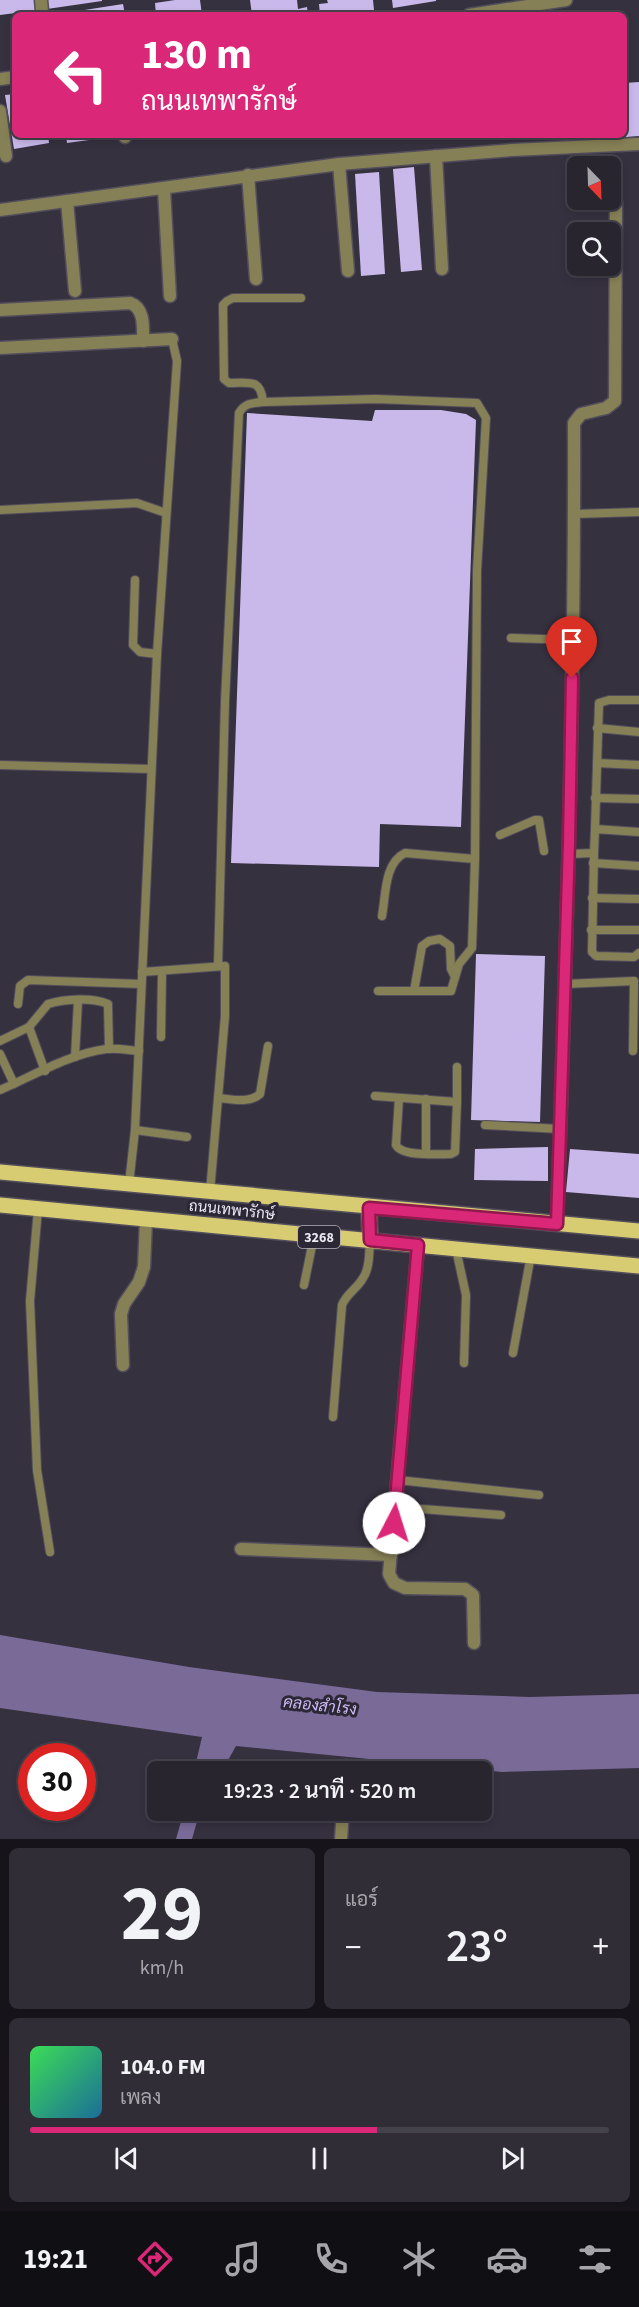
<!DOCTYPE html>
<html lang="th">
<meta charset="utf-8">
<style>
:root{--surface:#28252f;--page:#302d37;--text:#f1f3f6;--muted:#a5a5aa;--line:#44424b;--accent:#db2777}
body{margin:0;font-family:"Source Sans 3",Sarabun,sans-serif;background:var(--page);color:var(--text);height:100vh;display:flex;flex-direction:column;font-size:22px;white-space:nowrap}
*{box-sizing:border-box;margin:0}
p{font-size:20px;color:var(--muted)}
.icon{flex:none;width:33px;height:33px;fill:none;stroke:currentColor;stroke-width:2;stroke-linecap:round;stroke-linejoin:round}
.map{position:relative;height:1839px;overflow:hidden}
.drawer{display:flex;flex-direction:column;gap:9px;padding:9px;background:#16141a;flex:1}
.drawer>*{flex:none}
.top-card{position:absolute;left:12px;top:12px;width:615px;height:126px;border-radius:9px;box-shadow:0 3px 9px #0003,0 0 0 2px var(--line);background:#db2777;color:#fff;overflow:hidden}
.needle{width:39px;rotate:157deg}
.controls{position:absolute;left:567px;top:156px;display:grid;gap:12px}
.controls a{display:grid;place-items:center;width:54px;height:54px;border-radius:9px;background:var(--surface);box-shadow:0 3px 9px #0003,0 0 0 2px var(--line);font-size:30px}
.speed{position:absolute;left:18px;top:1743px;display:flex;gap:12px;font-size:30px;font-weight:700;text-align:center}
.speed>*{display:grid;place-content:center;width:78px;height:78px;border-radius:50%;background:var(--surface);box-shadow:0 3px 9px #0003,0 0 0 2px var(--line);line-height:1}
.speed .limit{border:9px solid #d22;background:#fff;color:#111}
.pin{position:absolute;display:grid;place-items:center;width:51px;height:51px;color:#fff;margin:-62px -26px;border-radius:50% 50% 50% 0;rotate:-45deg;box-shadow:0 0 6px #0007}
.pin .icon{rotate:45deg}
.me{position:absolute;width:66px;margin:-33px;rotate:5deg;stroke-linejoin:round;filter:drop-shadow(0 0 4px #0008)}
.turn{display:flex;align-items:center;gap:21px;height:126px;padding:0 30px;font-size:27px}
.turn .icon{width:78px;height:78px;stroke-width:2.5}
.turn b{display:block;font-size:42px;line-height:51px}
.big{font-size:45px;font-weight:600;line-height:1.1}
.drawer .widget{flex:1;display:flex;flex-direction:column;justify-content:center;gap:9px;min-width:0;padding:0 21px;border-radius:9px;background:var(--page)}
.drawer .dial{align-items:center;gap:0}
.dial b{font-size:78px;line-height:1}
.song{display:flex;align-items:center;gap:18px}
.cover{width:72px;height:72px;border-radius:9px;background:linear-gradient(135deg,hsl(130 70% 55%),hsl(200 70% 35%))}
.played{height:6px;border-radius:3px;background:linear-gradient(90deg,var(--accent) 60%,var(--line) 60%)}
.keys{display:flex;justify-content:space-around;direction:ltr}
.heat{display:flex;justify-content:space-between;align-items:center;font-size:33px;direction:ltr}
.drawer .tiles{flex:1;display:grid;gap:9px;grid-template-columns:1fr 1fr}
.widget:last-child{grid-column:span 2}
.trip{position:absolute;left:147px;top:1761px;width:345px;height:60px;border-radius:9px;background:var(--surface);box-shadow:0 3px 9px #0003,0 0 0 2px var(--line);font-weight:600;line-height:60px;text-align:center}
.tabs{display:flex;height:96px;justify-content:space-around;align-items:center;background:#100f13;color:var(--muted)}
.tabs .icon{width:42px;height:42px}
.tabs .on{color:var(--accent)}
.tabs b{font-size:27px;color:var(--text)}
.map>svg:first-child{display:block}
.water{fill:#7a6a98}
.building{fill:#c9b9eb}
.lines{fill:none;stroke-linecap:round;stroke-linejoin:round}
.lane-casing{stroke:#534e5c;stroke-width:10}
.street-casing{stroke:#534e5c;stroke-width:15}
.primary-casing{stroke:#534e5c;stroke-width:18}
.lane{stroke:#868056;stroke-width:8}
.street{stroke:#868056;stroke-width:12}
.primary{stroke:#d8cc72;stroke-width:15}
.route-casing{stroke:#8e194d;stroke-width:15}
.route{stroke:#db2777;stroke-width:10}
.labels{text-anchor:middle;stroke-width:6;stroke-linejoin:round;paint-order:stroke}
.shield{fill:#2c2735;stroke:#b2afba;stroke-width:1.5}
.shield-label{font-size:14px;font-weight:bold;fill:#ece9f3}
.street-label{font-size:15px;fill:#ece9f3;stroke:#2c2735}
.water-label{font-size:16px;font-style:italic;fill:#cfbbf5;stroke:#2c2735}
</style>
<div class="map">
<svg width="639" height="1839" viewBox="0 0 639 1839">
<rect width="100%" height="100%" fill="#36313f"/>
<g class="water">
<path d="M0 1635 189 1667 377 1692 530 1697 639 1694V1768L502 1772 236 1746 222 1771H194L202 1737 0 1708Z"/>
<path d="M184 1811H200L192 1839H176Z"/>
</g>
<g class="building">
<path d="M0 0H37L39 10 0 15Z"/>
<path d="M46 0H102V1L47 9Z"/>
<path d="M175 0H200L202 15H156L155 3Z"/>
<path d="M250 0H297L298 9 307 7 308 15H252Z"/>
<path d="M327 0H373L374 10 320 15 319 4 328 3Z"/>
<path d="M392 0H436V1L393 8Z"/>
<path d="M123 4 125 15H78V11Z"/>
<path d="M15 44V59H14L12 45Z"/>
<path d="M639 82V136L577 141V135H624V83Z"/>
<path d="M15 94V135H48L49 143 14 149 5 95Z"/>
<path d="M66 135H103L104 138 67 143Z"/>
<path d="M414 167 422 270 401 272 393 169Z"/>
<path d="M379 172 385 274 361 276 355 174Z"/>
<path d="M375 410H441L466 414 476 420 461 827 380 824 379 867 231 863 247 413 372 421Z"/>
<path d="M476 954 545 956 540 1122 471 1120Z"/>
<path d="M548 1147V1181L474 1180 475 1149Z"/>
<path d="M570 1149 639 1154V1198L566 1192Z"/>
</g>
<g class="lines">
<g class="lane-casing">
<g id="lane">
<path d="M263 402C261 378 249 383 229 383L224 379 223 305 227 301 233 298H301"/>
<path d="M0 510 137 503 166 513"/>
<path d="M574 514 639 512"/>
<path d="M135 580 133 645 140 652 157 654"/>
<path d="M511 638 573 640"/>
<path d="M597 728 639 732"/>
<path d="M597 763 639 765"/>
<path d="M0 765 151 769"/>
<path d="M595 798 639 799"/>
<path d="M595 829 599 703 609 700H639"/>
<path d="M500 835 535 820H539L544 851"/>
<path d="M594 853 592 952 596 956 634 957 639 953"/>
<path d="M569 854 594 853 595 829 639 832"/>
<path d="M593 863 639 866"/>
<path d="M592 898 639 899"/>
<path d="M382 916C386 895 384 863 405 853L475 859"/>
<path d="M591 930H639"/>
<path d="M218 966 225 701 239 413C245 403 252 403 263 402L376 399 477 403 486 418 477 570 475 859 472 948 459 964 451 991H378"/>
<path d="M142 972 225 966V1016L210 1192"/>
<path d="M565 984 634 981 633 1051"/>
<path d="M414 991 422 946 429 941 440 939 450 946 451 969 455 977"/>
<path d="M18 1004 20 986 28 980 141 984"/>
<path d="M29 1027 45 1071"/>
<path d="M161 1037 162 971"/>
<path d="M0 1041 29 1027 48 1004C65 999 92 997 108 1004L109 1049"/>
<path d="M0 1054 14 1084"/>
<path d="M75 1057 78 1001"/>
<path d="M0 1090C33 1076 69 1054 106 1049 116 1048 128 1050 139 1051"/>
<path d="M375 1096 457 1102V1067"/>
<path d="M218 1098C231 1099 249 1104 260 1094L268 1046"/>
<path d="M399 1098 396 1145C402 1157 438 1154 451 1154L455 1152 457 1102"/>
<path d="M485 1125 560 1129"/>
<path d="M135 1130 187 1137"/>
<path d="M426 1153V1099"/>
<path d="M129 1184 135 1130 157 654 177 361 172 339"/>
<path d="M38 1209 30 1301 37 1470 50 1552"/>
<path d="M456 1249 466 1295 464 1363"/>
<path d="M304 1285 314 1236"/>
<path d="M513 1353 531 1255"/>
<path d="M333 1417 342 1305C347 1293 357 1289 363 1278 370 1268 369 1252 370 1240"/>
<path d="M398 1480 539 1495"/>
<path d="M395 1507 501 1515"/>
</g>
</g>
<g class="street-casing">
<g id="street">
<path d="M41 0 42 11"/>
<path d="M469 15 566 0"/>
<path d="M0 79 15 77"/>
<path d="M0 111 6 156"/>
<path d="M125 135V137"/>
<path d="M436 156 442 269"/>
<path d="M339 164 348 271"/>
<path d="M248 175 256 279"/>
<path d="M164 189 170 296"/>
<path d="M67 201 75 291"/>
<path d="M0 210 339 164 512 150 639 144"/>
<path d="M0 310 130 303C145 308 143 328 143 341"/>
<path d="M0 348 172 339"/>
<path d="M557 1224C566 957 575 690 574 423L581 414 606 408 615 401 616 201"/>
<path d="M418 1245 389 1574 394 1583 405 1588 465 1589 473 1595 474 1643"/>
<path d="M123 1365 121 1314 124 1304 139 1282 144 1267 146 1220"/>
<path d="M241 1549 391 1555"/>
<path d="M346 1772V1766"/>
<path d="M299 1810 343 1811"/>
<path d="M341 1839 343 1810"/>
</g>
</g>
<g class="primary-casing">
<g id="primary">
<path d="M0 1172 639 1231"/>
<path d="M0 1205C213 1227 426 1246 639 1266"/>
<path d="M369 1208 370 1240"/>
</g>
</g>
<use href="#lane" class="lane"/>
<use href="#street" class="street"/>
<use href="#primary" class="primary"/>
</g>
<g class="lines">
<g class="route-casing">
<path id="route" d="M394 1523 418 1245 370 1240 369 1208 557 1224 569 843 572 678"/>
</g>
<use href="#route" class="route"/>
</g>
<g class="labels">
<rect class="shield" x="298" y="1226" width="42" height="22" rx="4.5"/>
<g class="shield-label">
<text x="319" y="1242">3268</text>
</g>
<g class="street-label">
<text transform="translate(232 1210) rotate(6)" y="5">ถนนเทพารักษ์</text>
</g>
<g class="water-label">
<text transform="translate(320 1705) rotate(6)" y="6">คลองสำโรง</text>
</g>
</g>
</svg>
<div class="controls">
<a><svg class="needle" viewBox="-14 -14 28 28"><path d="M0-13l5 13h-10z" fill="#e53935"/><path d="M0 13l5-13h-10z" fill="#a5a5aa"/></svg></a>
<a><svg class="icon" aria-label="search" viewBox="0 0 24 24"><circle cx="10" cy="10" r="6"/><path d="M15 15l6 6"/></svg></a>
</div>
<div class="speed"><div class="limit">30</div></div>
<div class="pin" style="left:572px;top:678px;background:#d93025"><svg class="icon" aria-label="arrive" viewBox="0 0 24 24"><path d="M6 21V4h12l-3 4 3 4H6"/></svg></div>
<svg class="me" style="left:394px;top:1523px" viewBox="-20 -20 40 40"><circle r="19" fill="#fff"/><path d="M0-13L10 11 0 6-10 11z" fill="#db2777"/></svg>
<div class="trip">19:23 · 2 นาที · 520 m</div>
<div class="top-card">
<div class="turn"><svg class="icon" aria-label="left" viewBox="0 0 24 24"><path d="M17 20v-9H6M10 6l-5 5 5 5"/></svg><div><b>130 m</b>ถนนเทพารักษ์</div></div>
</div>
</div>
<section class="drawer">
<div class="tiles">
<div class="widget dial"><b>29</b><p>km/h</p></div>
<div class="widget"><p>แอร์</p>
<div class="heat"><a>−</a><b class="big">23°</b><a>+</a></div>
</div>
<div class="widget">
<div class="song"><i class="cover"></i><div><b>104.0 FM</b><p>เพลง</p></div></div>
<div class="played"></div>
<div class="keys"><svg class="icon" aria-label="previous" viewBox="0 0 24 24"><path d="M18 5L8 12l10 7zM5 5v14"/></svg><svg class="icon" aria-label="pause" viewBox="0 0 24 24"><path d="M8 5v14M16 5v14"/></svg><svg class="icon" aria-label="next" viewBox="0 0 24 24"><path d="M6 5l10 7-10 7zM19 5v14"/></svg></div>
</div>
</div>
</section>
<nav class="tabs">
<b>19:21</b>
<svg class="icon on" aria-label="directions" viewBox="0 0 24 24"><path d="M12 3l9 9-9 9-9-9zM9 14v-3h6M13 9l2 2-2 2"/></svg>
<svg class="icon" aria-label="music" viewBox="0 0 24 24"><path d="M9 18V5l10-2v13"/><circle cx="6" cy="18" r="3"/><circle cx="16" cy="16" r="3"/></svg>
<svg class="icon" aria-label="phone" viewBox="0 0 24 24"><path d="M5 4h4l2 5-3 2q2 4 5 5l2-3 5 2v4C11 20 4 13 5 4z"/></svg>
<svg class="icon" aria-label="climate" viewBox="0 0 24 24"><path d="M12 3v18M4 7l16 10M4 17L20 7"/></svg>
<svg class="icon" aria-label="car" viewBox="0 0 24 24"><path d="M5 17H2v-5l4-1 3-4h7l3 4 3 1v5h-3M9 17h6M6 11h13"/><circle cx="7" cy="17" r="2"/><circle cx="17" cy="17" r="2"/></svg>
<svg class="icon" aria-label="filters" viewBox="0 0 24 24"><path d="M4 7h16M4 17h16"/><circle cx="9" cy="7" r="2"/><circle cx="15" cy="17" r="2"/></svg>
</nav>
